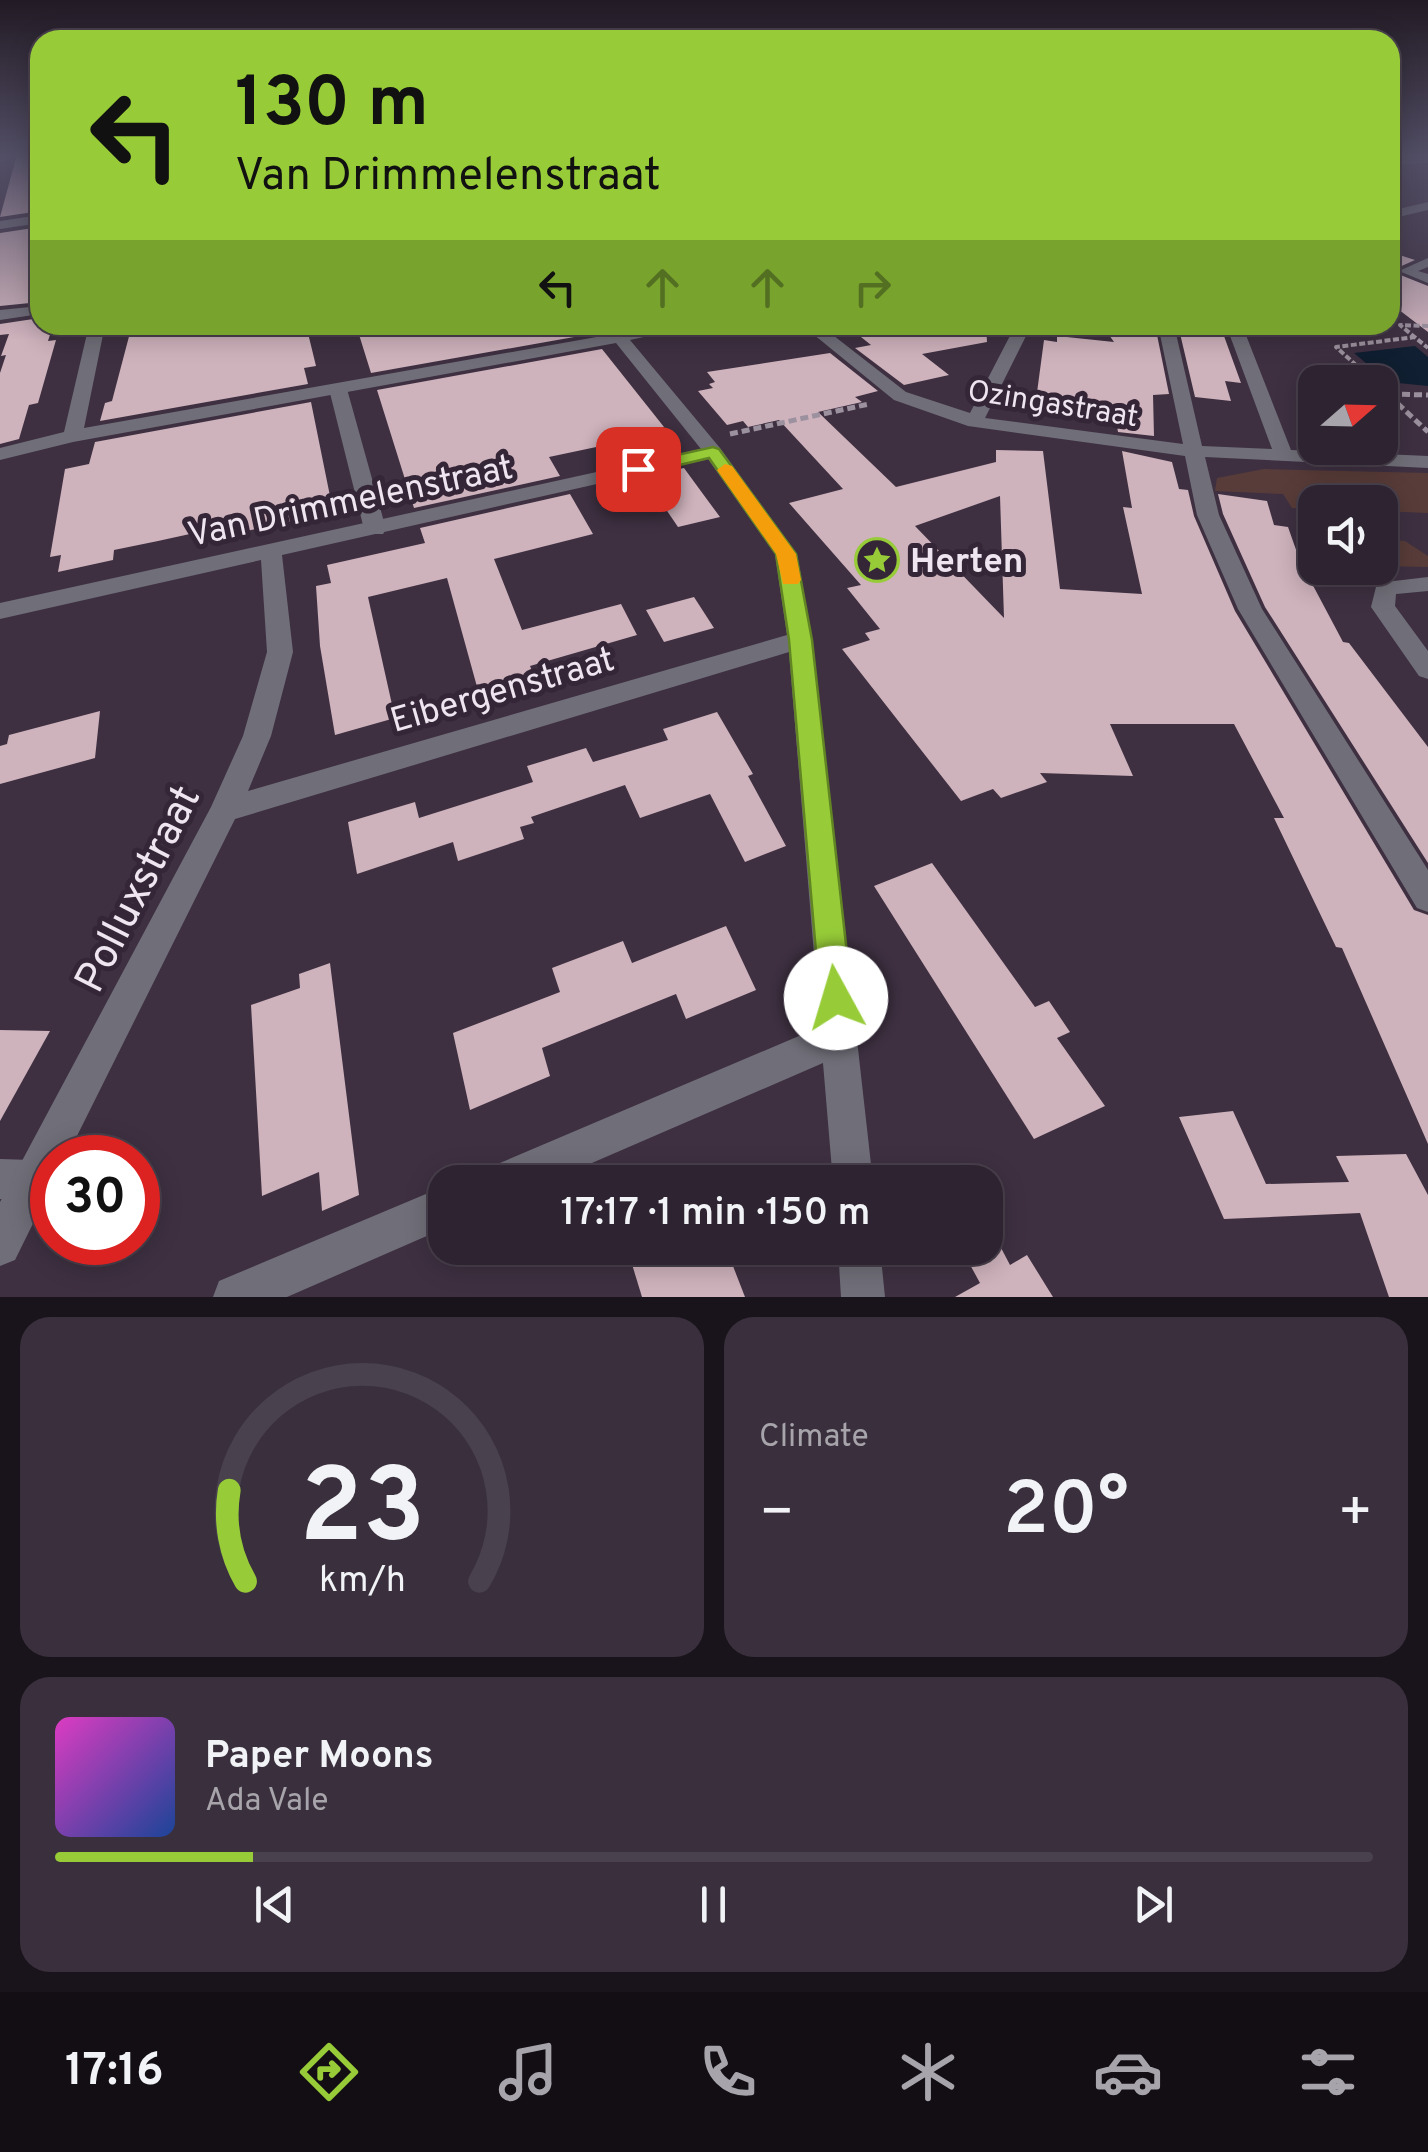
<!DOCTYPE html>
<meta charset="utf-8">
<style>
:root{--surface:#2e2431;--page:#3a303d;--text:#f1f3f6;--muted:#a7a4ab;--line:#49414d;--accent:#97cc38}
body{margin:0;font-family:Overpass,sans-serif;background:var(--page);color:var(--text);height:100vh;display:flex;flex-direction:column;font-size:38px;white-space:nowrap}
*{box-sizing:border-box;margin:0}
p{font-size:32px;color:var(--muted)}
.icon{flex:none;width:55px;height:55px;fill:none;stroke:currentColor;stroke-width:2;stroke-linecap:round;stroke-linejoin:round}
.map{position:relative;height:1297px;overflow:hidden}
.drawer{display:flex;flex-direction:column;gap:20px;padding:20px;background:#19141b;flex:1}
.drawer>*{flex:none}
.hud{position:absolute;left:30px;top:30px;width:1370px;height:305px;border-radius:30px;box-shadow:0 5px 25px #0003,0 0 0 2px var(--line);background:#97cc38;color:#111;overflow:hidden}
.needle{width:65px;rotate:70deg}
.buttons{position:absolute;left:1298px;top:365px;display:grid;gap:20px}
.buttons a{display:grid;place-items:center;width:100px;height:100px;border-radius:20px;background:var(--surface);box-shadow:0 5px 25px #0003,0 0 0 2px var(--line);font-size:50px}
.speed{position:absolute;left:30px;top:1135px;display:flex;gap:20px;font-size:50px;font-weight:700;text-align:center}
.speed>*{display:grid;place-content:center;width:130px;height:130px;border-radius:50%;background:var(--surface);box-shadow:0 5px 25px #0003,0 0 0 2px var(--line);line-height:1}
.speed .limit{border:15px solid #d22;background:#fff;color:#111}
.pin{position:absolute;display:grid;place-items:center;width:85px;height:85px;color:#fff;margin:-42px;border-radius:20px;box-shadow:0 5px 15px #0006}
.me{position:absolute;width:110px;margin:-55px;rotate:354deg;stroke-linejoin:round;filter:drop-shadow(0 0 8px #0008)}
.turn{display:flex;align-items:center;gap:35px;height:210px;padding:0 40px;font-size:45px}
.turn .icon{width:130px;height:130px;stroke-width:2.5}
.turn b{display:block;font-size:70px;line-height:85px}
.lanes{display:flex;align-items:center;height:95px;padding:0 40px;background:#0003;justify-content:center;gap:50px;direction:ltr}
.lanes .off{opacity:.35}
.big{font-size:75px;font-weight:600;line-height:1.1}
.drawer .card{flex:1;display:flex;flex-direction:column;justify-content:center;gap:15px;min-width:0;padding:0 35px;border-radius:30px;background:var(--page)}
.drawer .dial{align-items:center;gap:0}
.dial svg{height:260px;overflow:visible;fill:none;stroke:var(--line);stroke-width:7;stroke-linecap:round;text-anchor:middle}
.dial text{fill:var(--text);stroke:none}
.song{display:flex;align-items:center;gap:30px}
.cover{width:120px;height:120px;border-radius:15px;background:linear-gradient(135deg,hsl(310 70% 55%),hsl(220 70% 35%))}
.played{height:10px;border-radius:5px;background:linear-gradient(90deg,var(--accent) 15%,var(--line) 15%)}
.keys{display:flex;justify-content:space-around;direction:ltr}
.heat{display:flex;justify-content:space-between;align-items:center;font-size:55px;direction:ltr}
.drawer .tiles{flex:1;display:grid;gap:20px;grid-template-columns:1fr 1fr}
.card:last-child{grid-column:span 2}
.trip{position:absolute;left:428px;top:1165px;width:575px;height:100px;border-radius:30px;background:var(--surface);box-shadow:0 5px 25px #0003,0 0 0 2px var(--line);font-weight:600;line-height:100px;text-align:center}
.tabs{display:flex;height:160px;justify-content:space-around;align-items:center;background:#120e14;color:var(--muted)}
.tabs .icon{width:70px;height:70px}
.tabs .selected{color:var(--accent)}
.tabs b{font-size:45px;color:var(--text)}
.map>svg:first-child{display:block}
.green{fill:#583c39}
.water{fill:#101f31}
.building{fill:#ceb2bc;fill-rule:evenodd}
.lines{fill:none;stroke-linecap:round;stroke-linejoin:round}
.path-far1{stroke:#9c919e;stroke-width:4;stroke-dasharray:6 2.5;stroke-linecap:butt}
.path{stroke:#9c919e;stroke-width:5;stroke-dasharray:8 4;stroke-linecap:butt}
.pedestrian{fill:#706f79;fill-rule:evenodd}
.minor{fill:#706f79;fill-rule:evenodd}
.route{fill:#97cc38;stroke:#628524;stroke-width:2.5}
.slow{fill:#f59e0b}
.labels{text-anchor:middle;stroke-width:10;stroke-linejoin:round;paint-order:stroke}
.far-street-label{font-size:30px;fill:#eee5f0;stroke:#342637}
.street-label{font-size:35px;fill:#eee5f0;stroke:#342637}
.poi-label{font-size:35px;font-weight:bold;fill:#eee5f0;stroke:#342637;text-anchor:start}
.near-street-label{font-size:42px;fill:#eee5f0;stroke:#342637}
</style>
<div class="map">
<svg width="1428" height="1297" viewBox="0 0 1428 1297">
<rect width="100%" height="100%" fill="#3e3041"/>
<g class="green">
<path d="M1264 469 1428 473V513L1380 511V502H1315V509L1292 508 1283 494 1215 491 1217 478Z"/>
<path d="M1380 539 1405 541 1428 556V567L1380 566Z"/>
</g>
<path class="water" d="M1415 346 1428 357V386L1388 382 1354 353Z"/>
<g class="building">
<path d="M16 158H40V211L0 217Z"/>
<path d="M40 227V302L0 306V233Z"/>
<path d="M1390 252 1415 260 1397 268 1398 274 1428 286V332L1390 303Z"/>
<path d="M40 318V325H53L48 341 56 340 38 403 29 405 19 439 0 444V373L6 355 1 356 9 334 0 335V324Z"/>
<path d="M132 325H171V329L200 325H306L316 366 304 368 308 384 100 421 105 403 112 401Z"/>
<path d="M356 325H584L591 334 371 373Z"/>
<path d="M846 325H986L987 342 922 354 949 375 904 385 855 348 871 345Z"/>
<path d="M1102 325H1155L1169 394 1153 395 1154 436 1118 432 1114 409 1036 400 1044 340 1057 342V336L1114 342Z"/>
<path d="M1178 325H1220L1241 383 1225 381 1231 401 1195 397Z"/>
<path d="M602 349 664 427 656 429 672 451 632 460 620 442 549 457 560 476 414 508 377 390Z"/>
<path d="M830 353 878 391 855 397 862 402 818 412 896 487 996 462V450L1043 451 1060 589 1142 594 1123 507 1132 508 1122 451 1172 462 1179 489 1188 490 1194 516 1235 611 1414 910 1428 915V1144L1342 948 1336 947 1274 818H1284L1234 724H1110L1133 776 1040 773 1047 782 1001 798 993 789 961 801 842 649 870 640 865 633 880 629 847 588 861 585 789 503 843 489 779 420 748 427 743 421 727 425 698 391 713 388 709 384 715 382 707 372ZM1000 496 1004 618 915 526Z"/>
<path d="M311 402 331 501 289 510 290 522 241 532 240 523 158 541 114 550 113 560 58 572 61 555 50 557 65 469 89 464 95 442Z"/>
<path d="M684 468 703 494 720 517 678 527 644 477Z"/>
<path d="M570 494 593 534 494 559 522 630 621 604 637 635 530 666 535 678 479 694 447 578 368 597 395 718 335 735 320 646 316 586 331 583 327 565 425 543 420 528Z"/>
<path d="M1218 494 1267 501 1274 525 1288 527 1300 561 1343 642 1349 643 1428 747V863L1265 607 1223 514Z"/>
<path d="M694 597 714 628 664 642 646 610Z"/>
<path d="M100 711 95 758 0 784V746L7 744 9 735Z"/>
<path d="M717 712 753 774 748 776 786 846 745 862 710 794 640 818 625 785 531 817 534 823 520 827 524 839 458 861 453 842 357 874 348 822 415 802 419 818 533 782 527 766 586 748 593 762 668 740 663 729Z"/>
<path d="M932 863 1035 1007 1049 1001 1070 1032 1057 1038 1105 1106 1034 1139 874 886Z"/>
<path d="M726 926 756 990 686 1019 676 994 542 1048 550 1076 470 1110 453 1033 560 992 552 968 623 941 632 963Z"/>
<path d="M330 963 359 1195 322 1211 319 1172 262 1196 251 1005 300 988 299 974Z"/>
<path d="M0 1030 50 1031 0 1121Z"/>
<path d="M1233 1111 1266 1184 1349 1182 1336 1156 1406 1154 1428 1195V1297H1389L1360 1213 1224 1219 1179 1117Z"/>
<path d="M999 1244 1010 1265 1027 1255 1053 1297H955L980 1283 968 1261Z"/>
<path d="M627 1248H726L745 1297H642Z"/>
</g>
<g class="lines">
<g class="path-far1">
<path d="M1428 326 1400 325 1428 348"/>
<path d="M1369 377 1336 347 1415 337"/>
</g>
<g class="path">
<path d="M1367 374 1375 382"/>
<path d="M1380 387 1428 432"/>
<path d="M1390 394 1428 395"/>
<path d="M730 434 869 404"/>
</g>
<g class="pedestrian">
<path d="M338 384 347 389 386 529 383 534H367L364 529 329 389Z"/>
<path d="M0 1159 32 1160 46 1166 52 1180 46 1194 32 1200 0 1199Z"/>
</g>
<g class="minor">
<path d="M0 158H11L0 162Z"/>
<path d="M1428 158V163L1390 165V159Z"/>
<path d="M1428 202V210L1390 219V211Z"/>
<path d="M40 215V223L0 229V221Z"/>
<path d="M1428 258V267L1418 271 1428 274V283L1399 271Z"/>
<path d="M40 306V314L0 320V310Z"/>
<path d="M89 325H105L84 428 664 325H698L630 340 720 448 797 554 812 640 873 1182H833L823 1063 548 1182H482L488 1168 820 1027 789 652 235 819 66 1158H52V1185L15 1260 0 1266V1202L211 807 243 736 267 652 261 560 0 619V603L701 449 616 343 73 442 0 460V448L64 432ZM708 459 775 554 787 635 248 791 271 736 293 652 282 555Z"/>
<path d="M802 325H820L906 392 970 413 1014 328 1012 325H1028L1030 328 985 418 1183 444 1158 325H1174L1202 446 1272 449 1226 325H1242L1291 450 1428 456V468L1205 457 1219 515 1262 609 1428 870V912L1417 908 1238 609 1197 515 1185 456 968 426 894 400Z"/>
<path d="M1428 577V591L1396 594 1395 606 1428 651V679L1419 676 1371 607 1377 583Z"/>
<path d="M445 1186V1228L287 1297H213L219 1281Z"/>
<path d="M838 1248H880L885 1297H841Z"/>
</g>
</g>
<linearGradient id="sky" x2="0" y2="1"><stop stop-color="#221a24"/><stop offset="0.46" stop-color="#524e65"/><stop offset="1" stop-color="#524e65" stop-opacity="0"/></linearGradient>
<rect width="1428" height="340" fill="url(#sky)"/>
<path class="route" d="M713 447 719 449 796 554 812 640 852 998 847 1008 836 1013 825 1008 820 998 789 640 776 554 709 458 638 475 629 469 632 465Z"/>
<path class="slow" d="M725 464 732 466 796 554 801 580 798 584H783L776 554 717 470Z"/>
<defs>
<g id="sight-ring" transform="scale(2.25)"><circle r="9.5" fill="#342637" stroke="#97cc38" stroke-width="1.5"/><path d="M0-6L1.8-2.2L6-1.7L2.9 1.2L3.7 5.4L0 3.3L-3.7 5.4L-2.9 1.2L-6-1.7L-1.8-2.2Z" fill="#97cc38"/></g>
</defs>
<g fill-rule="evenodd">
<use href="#sight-ring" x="877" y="560"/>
</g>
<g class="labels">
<g class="far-street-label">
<text transform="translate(1053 403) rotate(9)" y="10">Ozingastraat</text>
</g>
<g class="street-label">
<text transform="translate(350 500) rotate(-12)" y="12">Van Drimmelenstraat</text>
<text transform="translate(502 689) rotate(-16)" y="12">Eibergenstraat</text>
</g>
<g class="poi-label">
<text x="910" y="572">Herten</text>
</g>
<g class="near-street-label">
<text transform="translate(136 888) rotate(-63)" y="15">Polluxstraat</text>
</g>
</g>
</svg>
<div class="buttons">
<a><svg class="needle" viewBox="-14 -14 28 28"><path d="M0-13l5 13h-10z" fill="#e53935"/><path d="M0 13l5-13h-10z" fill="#a7a4ab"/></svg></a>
<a><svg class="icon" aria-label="sound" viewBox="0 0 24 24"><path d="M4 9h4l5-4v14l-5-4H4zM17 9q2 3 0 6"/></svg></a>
</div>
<div class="speed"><div class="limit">30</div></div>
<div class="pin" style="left:638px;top:469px;background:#d93025"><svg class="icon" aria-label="arrive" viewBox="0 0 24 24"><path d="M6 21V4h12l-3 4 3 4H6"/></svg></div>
<svg class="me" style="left:836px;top:998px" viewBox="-20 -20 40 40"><circle r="19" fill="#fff"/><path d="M0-13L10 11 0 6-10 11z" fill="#97cc38"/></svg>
<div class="trip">17:17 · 1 min · 150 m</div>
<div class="hud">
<div class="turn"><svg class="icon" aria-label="left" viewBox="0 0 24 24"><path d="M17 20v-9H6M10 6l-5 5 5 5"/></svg><div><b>130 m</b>Van Drimmelenstraat</div></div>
<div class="lanes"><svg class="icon" aria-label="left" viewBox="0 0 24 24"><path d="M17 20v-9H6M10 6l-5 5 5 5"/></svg><svg class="icon off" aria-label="ahead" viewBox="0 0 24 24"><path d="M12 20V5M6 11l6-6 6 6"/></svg><svg class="icon off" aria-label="ahead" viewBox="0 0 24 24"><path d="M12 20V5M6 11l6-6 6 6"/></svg><svg class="icon off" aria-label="right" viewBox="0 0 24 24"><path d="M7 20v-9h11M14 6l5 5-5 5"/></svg></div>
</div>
</div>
<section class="drawer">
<div class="tiles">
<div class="card dial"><svg viewBox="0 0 100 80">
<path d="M14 69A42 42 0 1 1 86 69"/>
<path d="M14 69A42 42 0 0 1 9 41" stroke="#97cc38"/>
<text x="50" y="56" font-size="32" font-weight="700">23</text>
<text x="50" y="72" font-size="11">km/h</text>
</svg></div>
<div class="card"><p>Climate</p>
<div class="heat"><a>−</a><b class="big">20°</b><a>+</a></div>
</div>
<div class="card">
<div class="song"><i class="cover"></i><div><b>Paper Moons</b><p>Ada Vale</p></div></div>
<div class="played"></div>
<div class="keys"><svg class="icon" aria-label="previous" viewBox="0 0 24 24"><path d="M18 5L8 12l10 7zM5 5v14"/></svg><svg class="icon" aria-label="pause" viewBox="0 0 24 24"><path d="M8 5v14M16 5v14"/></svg><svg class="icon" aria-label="next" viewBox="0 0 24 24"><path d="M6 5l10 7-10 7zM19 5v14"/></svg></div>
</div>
</div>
</section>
<nav class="tabs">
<b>17:16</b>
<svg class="icon selected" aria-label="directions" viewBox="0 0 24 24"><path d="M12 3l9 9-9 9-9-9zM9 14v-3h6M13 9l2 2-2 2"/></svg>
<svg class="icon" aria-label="music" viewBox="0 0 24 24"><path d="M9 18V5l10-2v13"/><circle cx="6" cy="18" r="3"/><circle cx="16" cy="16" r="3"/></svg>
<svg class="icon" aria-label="phone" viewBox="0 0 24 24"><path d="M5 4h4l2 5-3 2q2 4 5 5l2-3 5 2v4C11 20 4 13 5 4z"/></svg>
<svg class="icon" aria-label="climate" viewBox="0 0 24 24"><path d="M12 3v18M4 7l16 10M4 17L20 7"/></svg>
<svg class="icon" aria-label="car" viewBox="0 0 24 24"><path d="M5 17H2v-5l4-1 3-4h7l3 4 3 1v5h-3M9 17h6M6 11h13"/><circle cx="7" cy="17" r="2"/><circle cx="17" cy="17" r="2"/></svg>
<svg class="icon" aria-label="filters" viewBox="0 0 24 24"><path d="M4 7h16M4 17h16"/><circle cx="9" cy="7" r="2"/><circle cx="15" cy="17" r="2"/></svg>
</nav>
